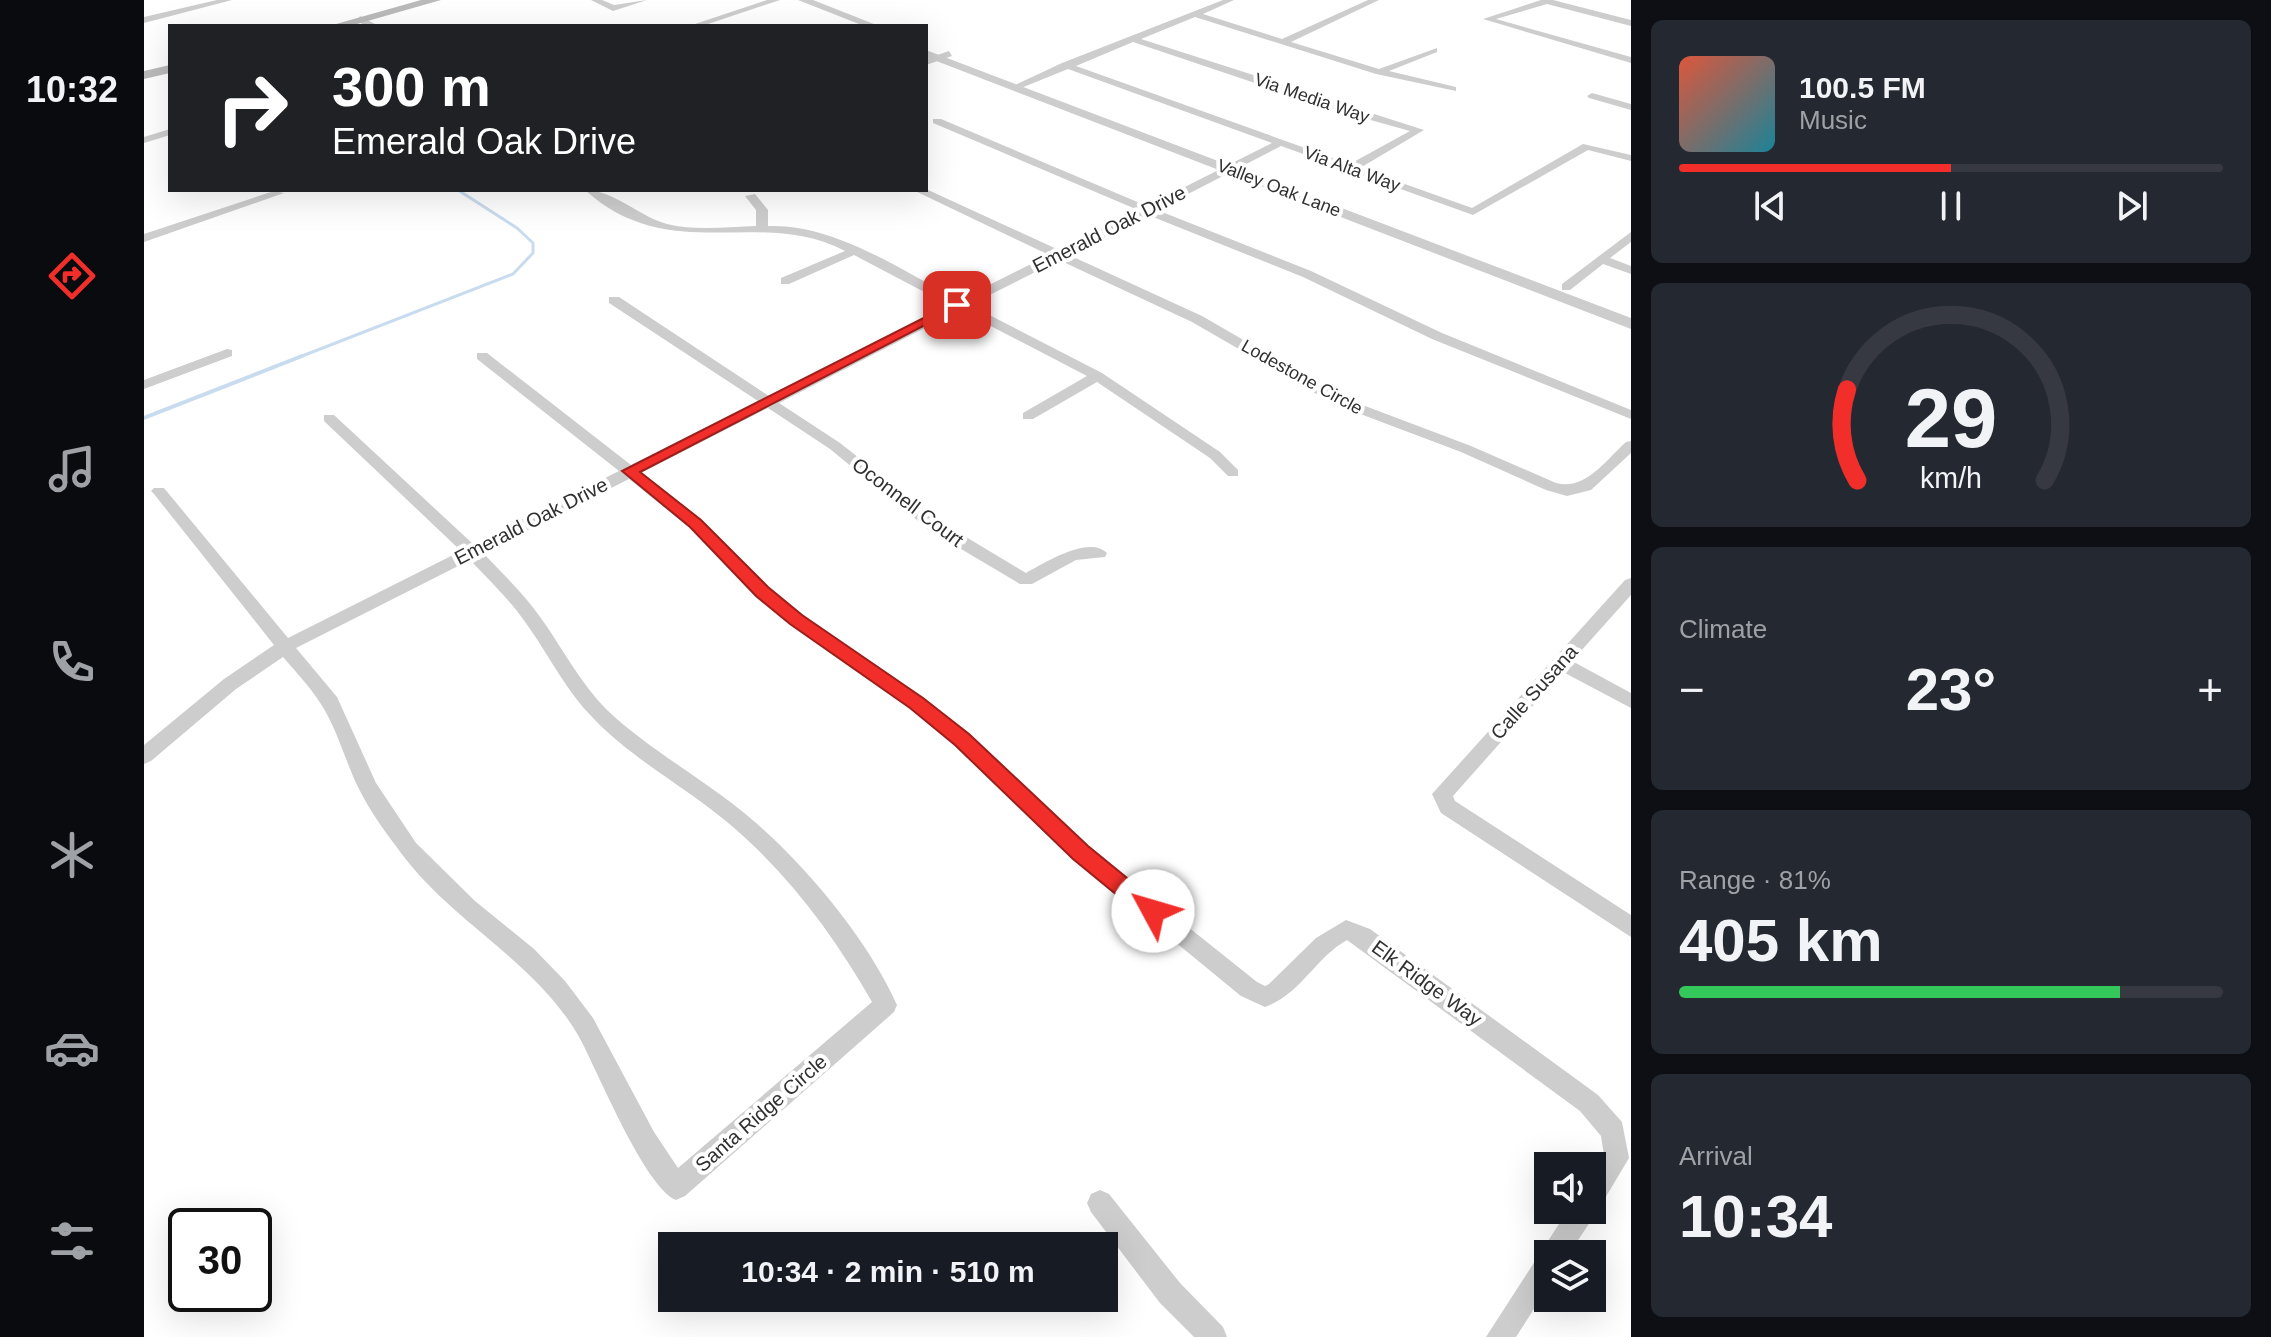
<!DOCTYPE html>
<meta charset="utf-8">
<style>
:root{--surface:#171b24;--page:#242831;--text:#f1f3f6;--muted:#9ea1a6;--line:#363941;--accent:#f12e29}
body{margin:0;font-family:Helvetica,sans-serif;background:var(--page);color:var(--text);height:100vh;display:flex;flex-direction:column;font-size:30px;white-space:nowrap}
*{box-sizing:border-box;margin:0}
p{font-size:26px;color:var(--muted)}
.icon{flex:none;width:44px;height:44px;fill:none;stroke:currentColor;stroke-width:2;stroke-linecap:round;stroke-linejoin:round}
.map{position:relative;flex:1;overflow:hidden}
.drawer{display:flex;flex-direction:column;gap:20px;padding:20px;background:#0d0f14;width:640px}
.drawer>*{flex:none}
.banner{position:absolute;left:24px;top:24px;width:760px;height:168px;border-radius:0px;box-shadow:0 8px 32px #0002;background:#202124;color:#fff;overflow:hidden}
.buttons{position:absolute;left:1390px;top:1152px;display:grid;gap:16px}
.buttons a{display:grid;place-items:center;width:72px;height:72px;border-radius:0px;background:var(--surface);box-shadow:0 8px 32px #0002;font-size:40px}
.speed{position:absolute;left:24px;top:1208px;display:flex;gap:16px;font-size:40px;font-weight:700;text-align:center}
.speed>*{display:grid;place-content:center;width:104px;height:104px;border-radius:50%;background:var(--surface);box-shadow:0 8px 32px #0002;line-height:1}
.speed .limit{border:4px solid #111;border-radius:12px;background:#fff;color:#111}
.pin{position:absolute;display:grid;place-items:center;width:68px;height:68px;color:#fff;margin:-34px;border-radius:16px;box-shadow:0 4px 12px #0006}
.me{position:absolute;width:88px;margin:-44px;rotate:309deg;stroke-linejoin:round;filter:drop-shadow(0 0 6px #0008)}
.turn{display:flex;align-items:center;gap:28px;height:168px;padding:0 32px;font-size:36px}
.turn .icon{width:104px;height:104px;stroke-width:2.5}
.turn b{display:block;font-size:56px;line-height:68px}
.big{font-size:60px;font-weight:700;line-height:1.1}
.drawer .card{flex:1;display:flex;flex-direction:column;justify-content:center;gap:12px;min-width:0;padding:0 28px;border-radius:12px;background:var(--page)}
.drawer .dial{align-items:center;gap:0}
.dial svg{height:208px;overflow:visible;fill:none;stroke:var(--line);stroke-width:7;stroke-linecap:round;text-anchor:middle}
.dial text{fill:var(--text);stroke:none}
.song{display:flex;align-items:center;gap:24px}
.cover{width:96px;height:96px;border-radius:12px;background:linear-gradient(135deg,hsl(10 70% 55%),hsl(190 70% 35%))}
.played{height:8px;border-radius:4px;background:linear-gradient(90deg,var(--accent) 50%,var(--line) 50%)}
.keys{display:flex;justify-content:space-around;direction:ltr}
.heat{display:flex;justify-content:space-between;align-items:center;font-size:44px;direction:ltr}
.charge{height:12px;border-radius:6px;background:linear-gradient(90deg,#34c759 81%,var(--line) 0)}
.trip{position:absolute;left:514px;top:1232px;width:460px;height:80px;border-radius:0px;background:var(--surface);box-shadow:0 8px 32px #0002;font-weight:700;line-height:80px;text-align:center}
main{display:flex;flex:1;min-height:0}
.menu{display:flex;flex-direction:column;width:144px;justify-content:space-around;align-items:center;background:#090b0e;color:var(--muted)}
.menu .icon{width:56px;height:56px}
.menu .active{color:var(--accent)}
.menu b{font-size:36px;color:var(--text)}
.map>svg:first-child{display:block}
.lines{fill:none;stroke-linecap:round;stroke-linejoin:round}
.stream-far1{stroke:#c9dcef;stroke-width:3}
.stream{stroke:#c9dcef;stroke-width:4}
.minor{fill:#cdcdcd;fill-rule:evenodd}
.tertiary{fill:#cdcdcd;fill-rule:evenodd}
.secondary{fill:#bababa;fill-rule:evenodd}
.route{fill:#f12e29;stroke:#9d1e1b;stroke-width:2}
.labels{text-anchor:middle;stroke-width:8;stroke-linejoin:round;paint-order:stroke}
.far-street-label{font-size:18px;fill:#303030;stroke:#fff}
.street-label{font-size:20px;fill:#303030;stroke:#fff}
</style>
<main>
<nav class="menu">
<b>10:32</b>
<svg class="icon active" aria-label="directions" viewBox="0 0 24 24"><path d="M12 3l9 9-9 9-9-9zM9 14v-3h6M13 9l2 2-2 2"/></svg>
<svg class="icon" aria-label="music" viewBox="0 0 24 24"><path d="M9 18V5l10-2v13"/><circle cx="6" cy="18" r="3"/><circle cx="16" cy="16" r="3"/></svg>
<svg class="icon" aria-label="phone" viewBox="0 0 24 24"><path d="M5 4h4l2 5-3 2q2 4 5 5l2-3 5 2v4C11 20 4 13 5 4z"/></svg>
<svg class="icon" aria-label="climate" viewBox="0 0 24 24"><path d="M12 3v18M4 7l16 10M4 17L20 7"/></svg>
<svg class="icon" aria-label="car" viewBox="0 0 24 24"><path d="M5 17H2v-5l4-1 3-4h7l3 4 3 1v5h-3M9 17h6M6 11h13"/><circle cx="7" cy="17" r="2"/><circle cx="17" cy="17" r="2"/></svg>
<svg class="icon" aria-label="filters" viewBox="0 0 24 24"><path d="M4 7h16M4 17h16"/><circle cx="9" cy="7" r="2"/><circle cx="15" cy="17" r="2"/></svg>
</nav>
<div class="map">
<svg width="1487" height="1337" viewBox="0 0 1487 1337">
<rect width="100%" height="100%" fill="#fff"/>
<g class="lines">
<path class="stream-far1" d="M153 358 369 274 389 253V243L373 228 314 190"/>
<path class="stream" d="M0 418 158 356"/>
<g class="minor">
<path d="M73 0H88L0 23V17Z"/>
<path d="M447 0H458L470 5 503 0 469 11Z"/>
<path d="M623 0H636L558 26H545Z"/>
<path d="M1079 0H1090L1059 14 1138 39 1224 0H1235L1147 42 1235 69 1293 48V52L1245 71 1312 87V91L1232 74 1051 17 997 39 1280 130 1216 168 1328 208 1439 144 1487 155V161L1444 150 1329 215 1137 146 1013 210 1167 271 1298 333 1487 410V419L1288 339 1159 277 1004 215 925 255 1058 316 1200 398 1327 446 1412 483C1441 491 1462 460 1482 442L1487 441V453L1447 490 1423 496 1402 490 1317 452 1190 404 1048 322 915 260 826 305 958 373 1076 452 1094 470V476H1084L1066 458 953 382 889 419H879V413L943 376 816 310 635 403 696 443 797 522 882 573C901 563 944 535 963 553L961 557 932 560 888 584H876L785 530 686 449 624 408 497 473 558 520 624 587 658 616 780 698 825 735 944 847 1113 982 1121 986 1125 984 1172 938 1202 920 1226 929 1454 1095 1478 1122 1485 1158 1457 1205 1451 1208 1448 1219 1425 1254H1404V1287L1372 1337H1342L1424 1210H1448V1173L1460 1155 1457 1136 1436 1111 1203 940C1171 958 1157 994 1121 1007L1097 996 930 859 811 745 766 708 646 624 612 595 546 528 485 479 339 553C360 575 382 596 399 621 420 651 437 684 463 710 500 745 544 770 585 801 648 848 721 933 753 1005L750 1012 541 1196 532 1200C500 1187 453 1069 434 1035 390 960 308 922 257 853 242 833 225 810 214 787 201 760 193 729 177 704 166 687 152 672 139 657L92 689 7 761 0 764V745L80 679 130 645 10 494 7 491 10 488H20L144 638 317 551 180 421V415H190L329 544 475 471 333 359V353H343L487 465 614 401 465 303V297H475L625 396 805 305 710 255 645 284H637V278L701 251C615 206 526 267 441 190 470 190 494 216 523 224 551 231 583 227 612 226V210L601 196 611 194 624 210V226C692 224 756 270 815 300L905 255 769 190 782 189 915 250 994 210 789 123V119H797L1003 206 1128 143 924 69 877 88 869 86 918 63ZM989 42 1194 111 1266 131 1206 164 932 66ZM326 560C347 582 369 603 386 629 407 659 423 692 449 718 490 761 544 788 589 827 646 876 691 937 728 1002L534 1168 510 1132 449 1018 421 981 390 949 331 901 272 843 232 783 193 697 152 648Z"/>
<path d="M1397 0H1409L1487 20V26L1403 4 1352 19 1487 57V63L1339 19Z"/>
<path d="M216 16 231 24 232 26H222L213 21Z"/>
<path d="M805 51 808 56 782 65V59Z"/>
<path d="M1448 93 1487 104V110L1445 98 1443 96Z"/>
<path d="M26 129V135L0 143V137Z"/>
<path d="M130 191 140 193 0 242V234Z"/>
<path d="M1487 232V242L1466 258 1487 266V274L1459 264 1426 290H1418V284Z"/>
<path d="M83 349 88 350V356L0 389V380Z"/>
<path d="M1487 578V595L1428 661 1487 693V708L1419 672 1309 796 1311 801 1487 915V937L1297 813 1288 794 1481 580Z"/>
<path d="M956 1190 965 1194 1036 1283 1079 1327 1083 1337H1050L1016 1303 947 1212 943 1203 947 1194Z"/>
</g>
<g class="tertiary">
<path d="M654 0H669L735 26H720Z"/>
<path d="M782 50 1487 318V329L782 57Z"/>
</g>
<g class="secondary">
<path d="M277 0H297L206 26H185Z"/>
<path d="M26 65V73L0 79V71Z"/>
</g>
</g>
<path class="route" d="M809 303 820 305 496 472 557 520 624 587 658 615 779 698 825 734 944 846 1016 905 1019 911 1016 918 1009 921 1001 918 929 859 811 745 766 708 646 624 612 596 546 527 478 471Z"/>
<g class="labels">
<g class="far-street-label">
<text transform="translate(1168 98) rotate(19)" y="6">Via Media Way</text>
<text transform="translate(1208 169) rotate(20)" y="6">Via Alta Way</text>
<text transform="translate(1135 188) rotate(21)" y="6">Valley Oak Lane</text>
<text transform="translate(1158 377) rotate(29)" y="6">Lodestone Circle</text>
</g>
<g class="street-label">
<text transform="translate(965 229) rotate(-27)" y="7">Emerald Oak Drive</text>
<text transform="translate(764 502) rotate(37)" y="7">Oconnell Court</text>
<text transform="translate(387 521) rotate(-27)" y="7">Emerald Oak Drive</text>
<text transform="translate(1390 692) rotate(-48)" y="7">Calle Susana</text>
<text transform="translate(1283 983) rotate(36)" y="7">Elk Ridge Way</text>
<text transform="translate(617 1113) rotate(-41)" y="7">Santa Ridge Circle</text>
</g>
</g>
</svg>
<div class="buttons">
<a><svg class="icon" aria-label="sound" viewBox="0 0 24 24"><path d="M4 9h4l5-4v14l-5-4H4zM17 9q2 3 0 6"/></svg></a>
<a><svg class="icon" aria-label="layers" viewBox="0 0 24 24"><path d="M12 4l9 5-9 5-9-5zM3 14l9 5 9-5"/></svg></a>
</div>
<div class="speed"><div class="limit">30</div></div>
<div class="pin" style="left:813px;top:305px;background:#d93025"><svg class="icon" aria-label="arrive" viewBox="0 0 24 24"><path d="M6 21V4h12l-3 4 3 4H6"/></svg></div>
<svg class="me" style="left:1009px;top:911px" viewBox="-20 -20 40 40"><circle r="19" fill="#fff"/><path d="M0-13L10 11 0 6-10 11z" fill="#f12e29"/></svg>
<div class="trip">10:34 · 2 min · 510 m</div>
<div class="banner">
<div class="turn"><svg class="icon" aria-label="right" viewBox="0 0 24 24"><path d="M7 20v-9h11M14 6l5 5-5 5"/></svg><div><b>300 m</b>Emerald Oak Drive</div></div>
</div>
</div>
<section class="drawer">
<div class="card">
<div class="song"><i class="cover"></i><div><b>100.5 FM</b><p>Music</p></div></div>
<div class="played"></div>
<div class="keys"><svg class="icon" aria-label="previous" viewBox="0 0 24 24"><path d="M18 5L8 12l10 7zM5 5v14"/></svg><svg class="icon" aria-label="pause" viewBox="0 0 24 24"><path d="M8 5v14M16 5v14"/></svg><svg class="icon" aria-label="next" viewBox="0 0 24 24"><path d="M6 5l10 7-10 7zM19 5v14"/></svg></div>
</div>
<div class="card dial"><svg viewBox="0 0 100 80">
<path d="M14 69A42 42 0 1 1 86 69"/>
<path d="M14 69A42 42 0 0 1 10 34" stroke="#f12e29"/>
<text x="50" y="56" font-size="32" font-weight="700">29</text>
<text x="50" y="72" font-size="11">km/h</text>
</svg></div>
<div class="card"><p>Climate</p>
<div class="heat"><a>−</a><b class="big">23°</b><a>+</a></div>
</div>
<div class="card"><p>Range · 81%</p><b class="big">405 km</b><div class="charge"></div></div>
<div class="card"><p>Arrival</p><b class="big">10:34</b></div>
</section>
</main>
